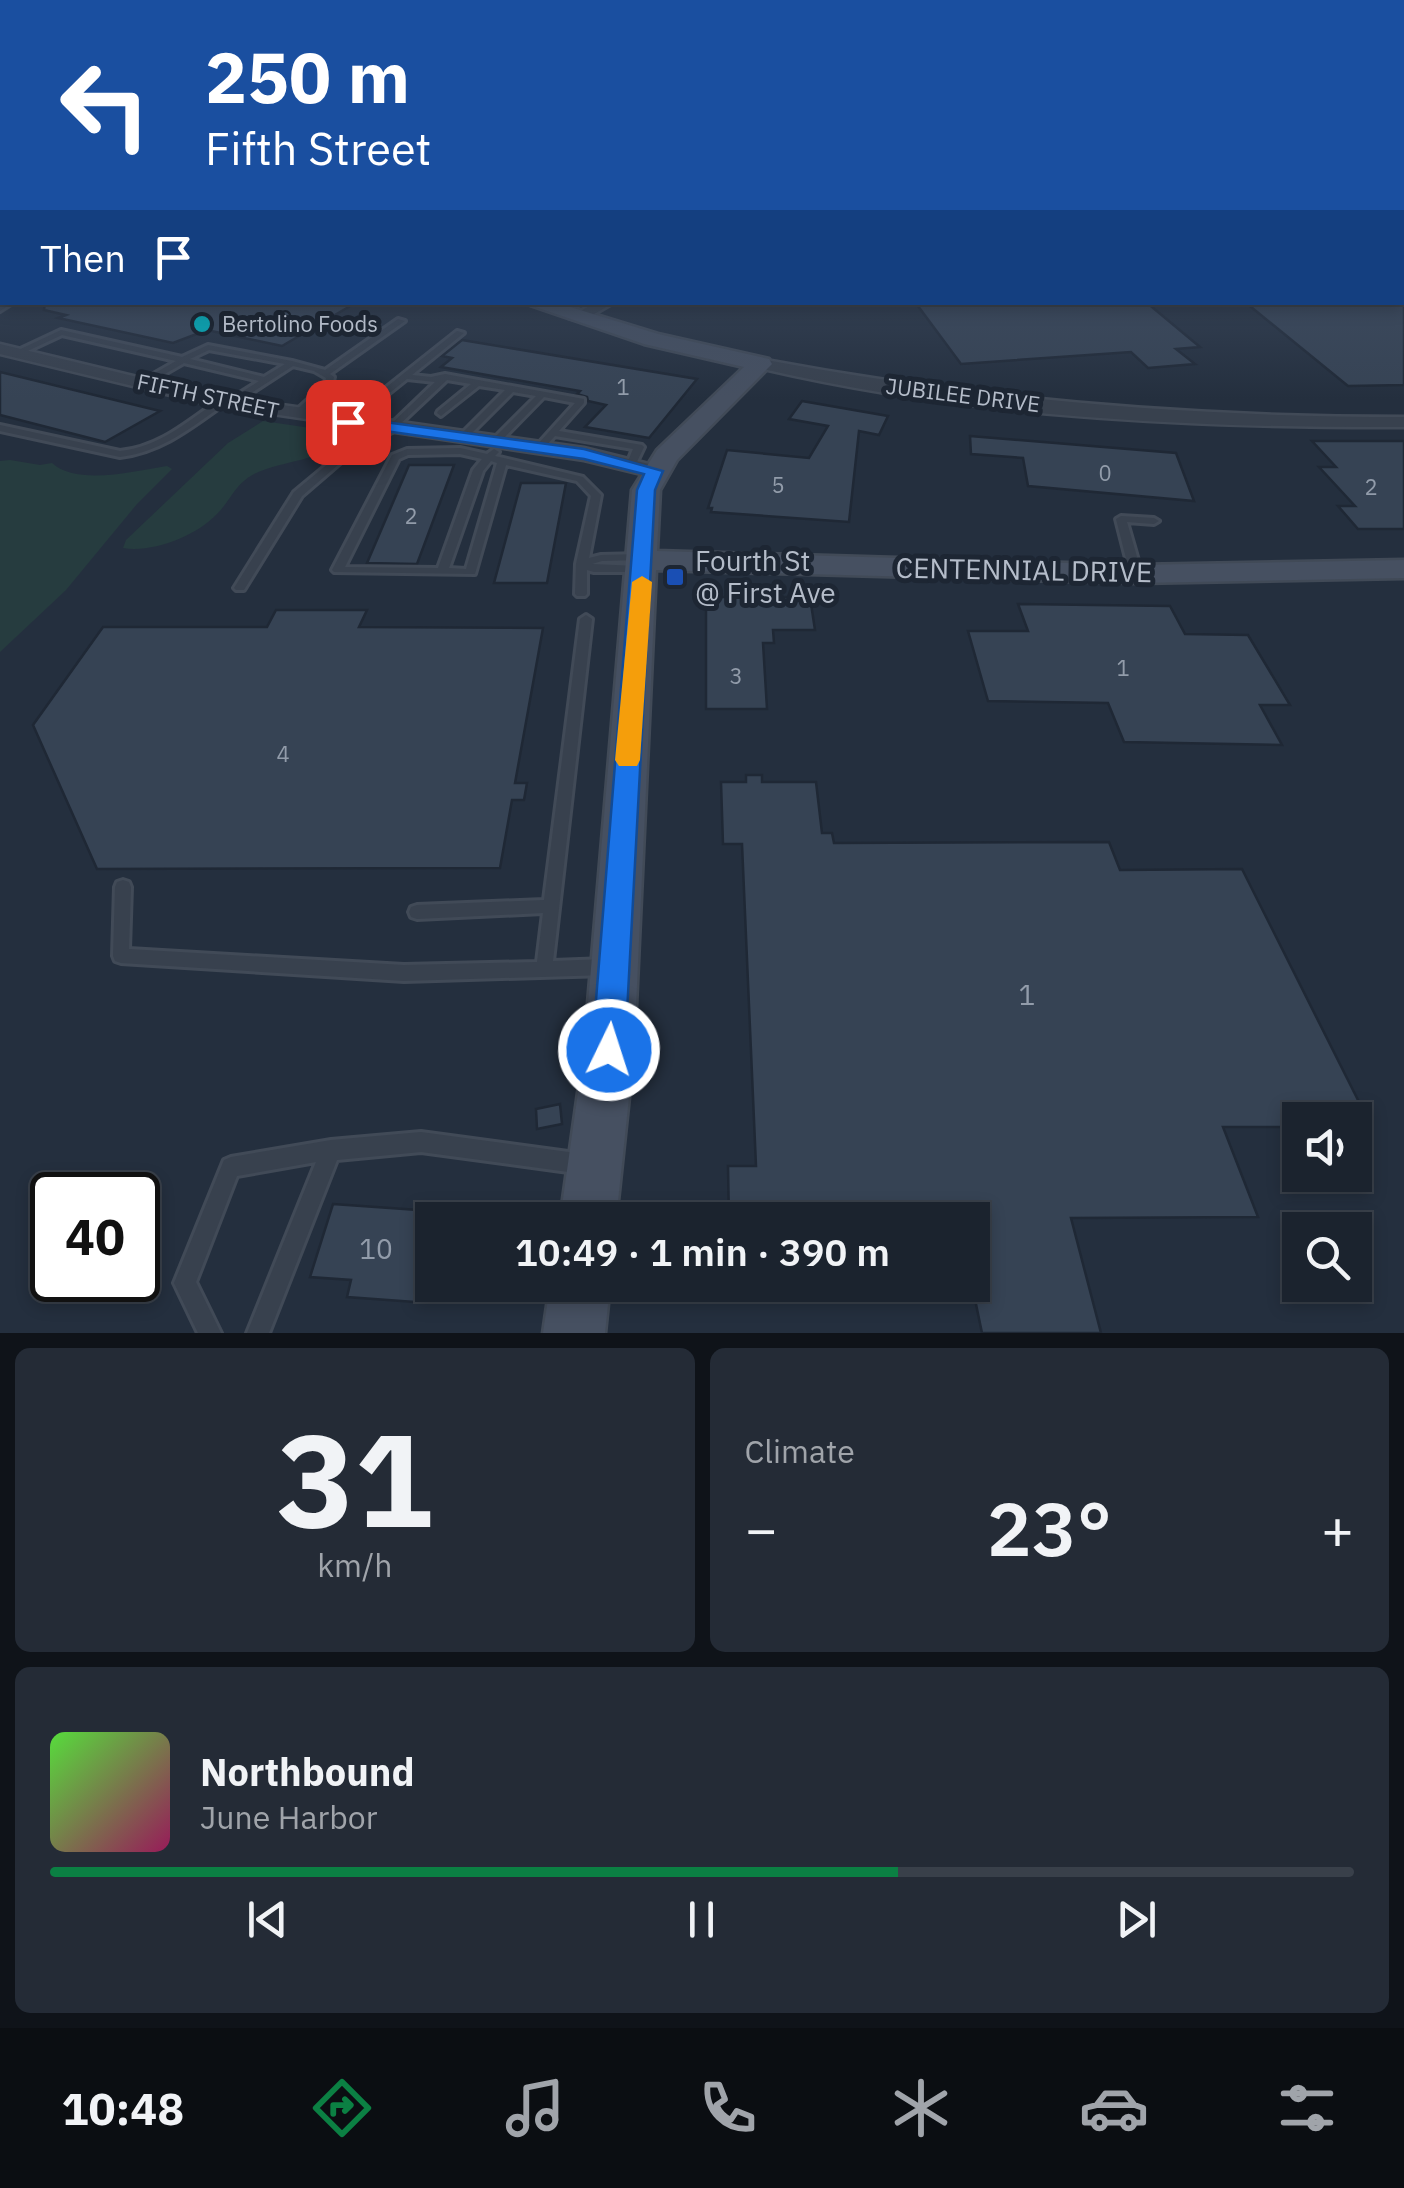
<!DOCTYPE html>
<meta charset="utf-8">
<style>
:root{--surface:#1b232e;--page:#242b36;--text:#f1f3f6;--muted:#a0a4aa;--line:#39404a;--accent:#0b8043}
body{margin:0;font-family:"IBM Plex Sans",sans-serif;background:var(--page);color:var(--text);height:100vh;display:flex;flex-direction:column;font-size:38px;white-space:nowrap}
*{box-sizing:border-box;margin:0}
p{font-size:32px;color:var(--muted)}
.icon{flex:none;width:55px;height:55px;fill:none;stroke:currentColor;stroke-width:2;stroke-linecap:round;stroke-linejoin:round}
.map{position:relative;height:1333px;overflow:hidden}
.panel{display:flex;flex-direction:column;gap:15px;padding:15px;background:#0f1319;flex:1}
.panel>*{flex:none}
.banner{position:absolute;left:0px;top:0px;width:1405px;height:305px;box-shadow:0 5px 15px #0003,0 0 0 2px var(--line);background:#1a4fa0;color:#fff;overflow:hidden}
.tools{position:absolute;left:1282px;top:1102px;display:grid;gap:20px}
.tools a{display:grid;place-items:center;width:90px;height:90px;border-radius:0px;background:var(--surface);box-shadow:0 5px 15px #0003,0 0 0 2px var(--line);font-size:50px}
.speed{position:absolute;left:30px;top:1172px;display:flex;gap:20px;font-size:50px;font-weight:700;text-align:center}
.speed>*{display:grid;place-content:center;width:130px;height:130px;border-radius:50%;background:var(--surface);box-shadow:0 5px 15px #0003,0 0 0 2px var(--line);line-height:1}
.speed .limit{border:5px solid #111;border-radius:15px;background:#fff;color:#111}
.pin{position:absolute;display:grid;place-items:center;width:85px;height:85px;color:#fff;margin:-42px;border-radius:20px;box-shadow:0 5px 15px #0006}
.me{position:absolute;width:110px;margin:-55px;rotate:4deg;stroke-linejoin:round;filter:drop-shadow(0 0 8px #0008)}
.turn{display:flex;align-items:center;gap:35px;height:210px;padding:0 40px;font-size:45px}
.turn .icon{width:130px;height:130px;stroke-width:2.5}
.turn b{display:block;font-size:70px;line-height:85px}
.then{display:flex;align-items:center;height:95px;padding:0 40px;background:#0003;gap:20px;font-size:38px}
.big{font-size:75px;font-weight:600;line-height:1.1}
.panel .card{flex:1;display:flex;flex-direction:column;justify-content:center;gap:15px;min-width:0;padding:0 35px;border-radius:15px;background:var(--page)}
.panel .dial{align-items:center;gap:0}
.dial b{font-size:130px;line-height:1}
.song{display:flex;align-items:center;gap:30px}
.cover{width:120px;height:120px;border-radius:15px;background:linear-gradient(135deg,hsl(110 70% 55%),hsl(330 70% 35%))}
.played{height:10px;border-radius:5px;background:linear-gradient(90deg,var(--accent) 65%,var(--line) 65%)}
.keys{display:flex;justify-content:space-around;direction:ltr}
.heat{display:flex;justify-content:space-between;align-items:center;font-size:55px;direction:ltr}
.panel .tiles{flex:1;display:grid;gap:15px;grid-template-columns:1fr 1fr}
.card:last-child{grid-column:span 2}
.trip{position:absolute;left:415px;top:1202px;width:575px;height:100px;border-radius:0px;background:var(--surface);box-shadow:0 5px 15px #0003,0 0 0 2px var(--line);font-weight:600;line-height:100px;text-align:center}
.tab-bar{display:flex;height:160px;justify-content:space-around;align-items:center;background:#0b0e12;color:var(--muted)}
.tab-bar .icon{width:70px;height:70px}
.tab-bar .active{color:var(--accent)}
.tab-bar b{font-size:45px;color:var(--text)}
.map>svg:first-child{display:block}
.green{fill:#263c3f}
.building{fill:#364354;stroke:#1f2835;stroke-width:2.5}
.lines{fill:none;stroke-linecap:round;stroke-linejoin:round}
.lane-casing{stroke:#414a57;stroke-width:6}
.street-casing{stroke:#414a57;stroke-width:5}
.secondary-casing{stroke:#414a57;stroke-width:5}
.highway-casing{stroke:#434c59;stroke-width:4}
.lane{fill:#38414e;fill-rule:evenodd}
.street{fill:#38414e;fill-rule:evenodd}
.secondary{fill:#465061;fill-rule:evenodd}
.highway{fill:#746855;fill-rule:evenodd}
.route{fill:#1a73e8;stroke:#114b97;stroke-width:2.5}
.slow{fill:#f59e0b}
.culture-dot{fill:#0f9aa8;stroke:#1d2633;stroke-width:4}
.transit-dot{fill:#1a4fb4;stroke:#1d2633;stroke-width:4}
.labels{text-anchor:middle;stroke-width:10;stroke-linejoin:round;paint-order:stroke}
.far-poi-label{font-size:22px;fill:#b4bcc9;stroke:#1d2633;text-anchor:start}
.number-label{font-size:22px;fill:#929caa}
.far-street-label{font-size:22px;fill:#b4bcc9;stroke:#1d2633}
.poi-label{font-size:28px;fill:#b4bcc9;stroke:#1d2633;text-anchor:start}
.street-label{font-size:28px;fill:#b4bcc9;stroke:#1d2633}
.near-number-label{font-size:28px;fill:#929caa}
</style>
<div class="map">
<svg width="1404" height="1333" viewBox="0 0 1404 1333">
<rect width="100%" height="100%" fill="#242f3e"/>
<g class="green">
<path d="M263 421 345 433C325 463 284 459 254 474 234 485 232 499 217 514 196 536 153 553 123 548L126 540 228 443Z"/>
<path d="M10 460 40 465 52 463C77 486 135 471 167 466L172 469 137 504 66 590 0 652V461Z"/>
</g>
<g class="building">
<path d="M45 302H357L282 346 207 330 173 343 58 318 66 315 44 310Z"/>
<path d="M915 302H1146L1200 347 1176 349 1195 364 1148 368 1131 352 961 364Z"/>
<path d="M1245 302H1404V385L1348 386Z"/>
<path d="M462 340 697 379 649 438 585 427 606 405 588 401 587 397 577 394 580 391 441 367 452 358 442 356Z"/>
<path d="M0 372 160 411 105 442 0 415Z"/>
<path d="M802 401 888 416 879 435 859 431 849 522 711 512 712 508H708L727 450 809 458 828 426 789 419Z"/>
<path d="M970 436 1176 453 1194 501 1028 486 1023 458 971 454Z"/>
<path d="M1312 441H1404V529H1358L1338 506H1355L1319 467H1336Z"/>
<path d="M409 465H454L417 564 367 563Z"/>
<path d="M521 483H566L547 583H494Z"/>
<path d="M706 597H810L815 630H773L774 643H763L767 709H706Z"/>
<path d="M1018 604 1170 606 1185 634 1248 635 1290 705H1260L1282 745 1124 742 1108 703 988 701 968 631H1028Z"/>
<path d="M276 610H367L359 627 543 628 515 783H527L524 800H512L500 868 97 869 33 725 103 627H267Z"/>
<path d="M746 775H762V782H816L822 833H832L834 843 1109 842 1120 870 1242 869 1368 1120H1300V1127H1223L1258 1217 1071 1218 1101 1333H982L972 1285V1220H729L728 1166H756L742 844H723L721 782H746Z"/>
<path d="M560 1104 562 1124 537 1129 536 1109Z"/>
<path d="M333 1204 432 1211V1286L420 1285 415 1302 347 1297 351 1280 310 1277Z"/>
</g>
<g class="lines">
<g class="lane-casing">
<g id="lane">
<rect x="0" y="234" width="2" height="4"/>
<path d="M5 302H14L0 311V306Z"/>
<path d="M398 319 405 321 330 374 334 377 332 387 299 416 292 414 325 384 326 378 314 371 293 366 233 405 226 403C192 427 162 452 120 457L0 431V425L120 451C160 447 188 421 220 399L227 401 259 381 184 363 144 386 141 385V381L176 361 62 335 19 355 12 353 61 330 182 357 208 345 292 361 325 370ZM209 350 285 364 264 377 190 359Z"/>
<path d="M457 331 464 333 412 375 431 377 445 374 584 399V403L559 431 642 445 644 447 634 468H628L626 466 633 449 555 436 543 449H537V445L575 403 544 397 499 443H493V439L536 396 513 392 466 439H460V435L505 390 479 386 441 416 437 413 438 411 471 384 447 380 397 427 396 430 353 452 302 496 244 590H236L234 588 294 492 347 448 387 428 435 382 407 379 351 424H345V420Z"/>
<path d="M460 448 487 454 494 449 499 452 495 456 583 477 601 495 589 558 601 555 642 554 647 557 642 560 602 561 592 564 638 566 644 569 638 572H594L587 570V594L585 596H577L575 594 576 564 591 496 577 481 506 465 475 574 334 572 332 570 392 455 407 449ZM460 454 482 459 473 470 438 568 345 567 399 459 408 455ZM491 461 497 463 466 569 449 568 483 471Z"/>
<path d="M1121 516 1154 518 1159 521 1154 524 1127 522 1142 574 1140 576H1132L1130 574 1116 519Z"/>
<path d="M586 615 592 619 553 961 606 959 612 962 614 967 612 972 606 975 404 981 121 963 115 961 113 956 115 887 117 882 123 880 129 882 131 887 129 949 404 965 537 962 543 913 417 919 411 917 409 912 411 907 417 905 544 900 580 619Z"/>
<path d="M421 1132 583 1154 590 1157 593 1164 590 1171 583 1174 421 1152 337 1160 269 1333H247L316 1162 237 1176 196 1282 221 1333H198L174 1283 224 1160 231 1157 331 1140Z"/>
</g>
</g>
<g class="street-casing">
<g id="street">
<path d="M596 302H615L582 321 569 318Z"/>
<path d="M0 344 212 395 584 448 661 467 664 471 654 477 584 460 212 405 0 354Z"/>
<path d="M761 359C974 399 1187 417 1404 417V427C1188 428 966 417 755 367V361Z"/>
</g>
</g>
<g class="secondary-casing">
<g id="secondary">
<path d="M521 302H554L658 334 769 359 772 364 677 460 660 490 657 551 1136 565 1404 560V578L1136 583 656 570 634 1050 616 1220H560L584 1050 632 490 657 450 744 367 644 344Z"/>
<path d="M550 1285H610L605 1333H543Z"/>
</g>
</g>
<g class="highway-casing">
<rect id="highway" x="1402" y="232" width="2" height="14"/>
</g>
<use href="#lane" class="lane"/>
<use href="#street" class="street"/>
<use href="#secondary" class="secondary"/>
<use href="#highway" class="highway"/>
</g>
<linearGradient id="sky" x2="0" y2="1"><stop stop-color="#141a22"/><stop offset="0.53" stop-color="#3f4d63"/><stop offset="1" stop-color="#3f4d63" stop-opacity="0"/></linearGradient>
<rect width="1404" height="399" fill="url(#sky)"/>
<path class="route" d="M348 417 584 449 663 471 655 490 625 1050 620 1061 609 1065 597 1061 592 1050 637 490 644 474 584 459 342 425V418Z"/>
<path class="slow" d="M642 576 652 582 640 760 637 766H619L615 760 632 582Z"/>
<circle class="culture-dot" cx="202" cy="324" r="10"/>
<rect class="transit-dot" x="665" y="567" width="20" height="20" rx="5"/>
<g class="labels">
<g class="far-poi-label">
<text x="222" y="332">Bertolino Foods</text>
</g>
<g class="number-label">
<text x="623" y="395">1</text>
<text x="1105" y="481">0</text>
<text x="778" y="493">5</text>
<text x="1371" y="495">2</text>
<text x="411" y="524">2</text>
<text x="1123" y="676">1</text>
<text x="736" y="684">3</text>
<text x="283" y="762">4</text>
</g>
<g class="far-street-label">
<text transform="translate(963 395) rotate(7)" y="8">JUBILEE DRIVE</text>
<text transform="translate(208 396) rotate(12)" y="8">FIFTH STREET</text>
</g>
<g class="poi-label">
<text x="695" y="571">Fourth St<tspan x="695" dy="32">@ First Ave</tspan></text>
</g>
<g class="street-label">
<text transform="translate(1024 570) rotate(1)" y="10">CENTENNIAL DRIVE</text>
</g>
<g class="near-number-label">
<text x="1027" y="1005">1</text>
<text x="376" y="1259">10</text>
</g>
</g>
</svg>
<div class="tools">
<a><svg class="icon" aria-label="sound" viewBox="0 0 24 24"><path d="M4 9h4l5-4v14l-5-4H4zM17 9q2 3 0 6"/></svg></a>
<a><svg class="icon" aria-label="search" viewBox="0 0 24 24"><circle cx="10" cy="10" r="6"/><path d="M15 15l6 6"/></svg></a>
</div>
<div class="speed"><div class="limit">40</div></div>
<div class="pin" style="left:348px;top:422px;background:#d93025"><svg class="icon" aria-label="arrive" viewBox="0 0 24 24"><path d="M6 21V4h12l-3 4 3 4H6"/></svg></div>
<svg class="me" style="left:609px;top:1050px" viewBox="-20 -20 40 40"><circle r="17" fill="#1a73e8" stroke="#fff" stroke-width="3"/><path d="M0-11L8 9 0 5-8 9z" fill="#fff"/></svg>
<div class="trip">10:49 · 1 min · 390 m</div>
<div class="banner">
<div class="turn"><svg class="icon" aria-label="left" viewBox="0 0 24 24"><path d="M17 20v-9H6M10 6l-5 5 5 5"/></svg><div><b>250 m</b>Fifth Street</div></div>
<div class="then">Then<svg class="icon" aria-label="arrive" viewBox="0 0 24 24"><path d="M6 21V4h12l-3 4 3 4H6"/></svg></div>
</div>
</div>
<section class="panel">
<div class="tiles">
<div class="card dial"><b>31</b><p>km/h</p></div>
<div class="card"><p>Climate</p>
<div class="heat"><a>−</a><b class="big">23°</b><a>+</a></div>
</div>
<div class="card">
<div class="song"><i class="cover"></i><div><b>Northbound</b><p>June Harbor</p></div></div>
<div class="played"></div>
<div class="keys"><svg class="icon" aria-label="previous" viewBox="0 0 24 24"><path d="M18 5L8 12l10 7zM5 5v14"/></svg><svg class="icon" aria-label="pause" viewBox="0 0 24 24"><path d="M8 5v14M16 5v14"/></svg><svg class="icon" aria-label="next" viewBox="0 0 24 24"><path d="M6 5l10 7-10 7zM19 5v14"/></svg></div>
</div>
</div>
</section>
<nav class="tab-bar">
<b>10:48</b>
<svg class="icon active" aria-label="directions" viewBox="0 0 24 24"><path d="M12 3l9 9-9 9-9-9zM9 14v-3h6M13 9l2 2-2 2"/></svg>
<svg class="icon" aria-label="music" viewBox="0 0 24 24"><path d="M9 18V5l10-2v13"/><circle cx="6" cy="18" r="3"/><circle cx="16" cy="16" r="3"/></svg>
<svg class="icon" aria-label="phone" viewBox="0 0 24 24"><path d="M5 4h4l2 5-3 2q2 4 5 5l2-3 5 2v4C11 20 4 13 5 4z"/></svg>
<svg class="icon" aria-label="climate" viewBox="0 0 24 24"><path d="M12 3v18M4 7l16 10M4 17L20 7"/></svg>
<svg class="icon" aria-label="car" viewBox="0 0 24 24"><path d="M5 17H2v-5l4-1 3-4h7l3 4 3 1v5h-3M9 17h6M6 11h13"/><circle cx="7" cy="17" r="2"/><circle cx="17" cy="17" r="2"/></svg>
<svg class="icon" aria-label="filters" viewBox="0 0 24 24"><path d="M4 7h16M4 17h16"/><circle cx="9" cy="7" r="2"/><circle cx="15" cy="17" r="2"/></svg>
</nav>
